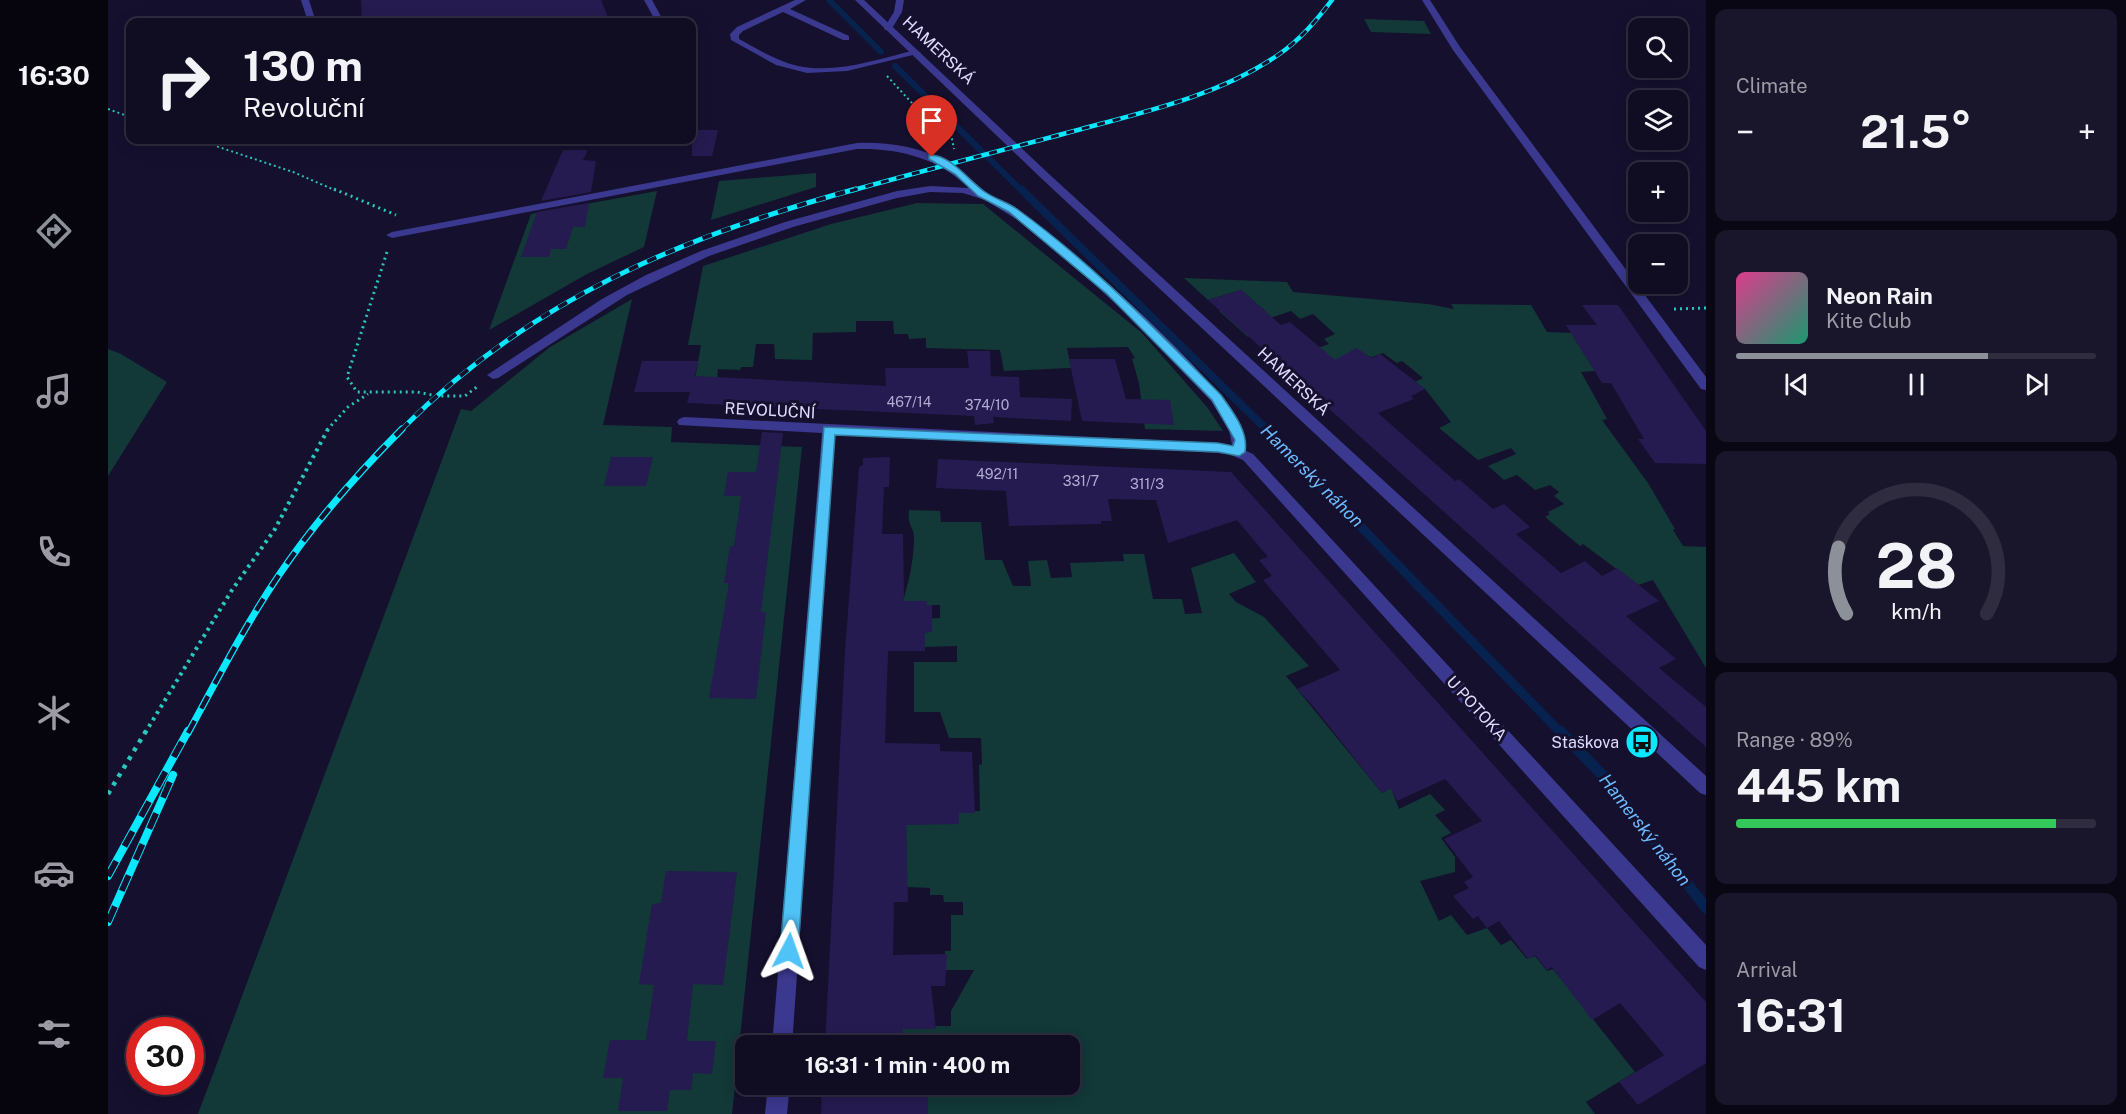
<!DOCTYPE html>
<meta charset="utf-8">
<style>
:root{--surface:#100c22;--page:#19152a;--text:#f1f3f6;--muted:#9c9ba5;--line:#302c40;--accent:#8c9099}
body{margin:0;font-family:"Public Sans",sans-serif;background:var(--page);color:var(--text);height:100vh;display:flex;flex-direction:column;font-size:22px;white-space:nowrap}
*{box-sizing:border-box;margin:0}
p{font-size:20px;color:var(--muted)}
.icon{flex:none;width:33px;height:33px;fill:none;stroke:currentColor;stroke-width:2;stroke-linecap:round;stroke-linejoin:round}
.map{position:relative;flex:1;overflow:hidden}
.side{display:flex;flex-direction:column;gap:9px;padding:9px;background:#090713;width:420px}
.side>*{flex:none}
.guide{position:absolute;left:18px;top:18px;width:570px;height:126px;border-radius:12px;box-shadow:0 3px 15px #0003,0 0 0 2px var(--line);background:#100c22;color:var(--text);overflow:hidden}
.tools{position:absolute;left:1520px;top:18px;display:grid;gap:12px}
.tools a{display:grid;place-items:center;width:60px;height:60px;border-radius:12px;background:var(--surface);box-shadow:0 3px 15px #0003,0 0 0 2px var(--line);font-size:30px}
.speed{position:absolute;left:18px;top:1017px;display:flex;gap:12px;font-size:30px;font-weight:700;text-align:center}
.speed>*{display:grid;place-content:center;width:78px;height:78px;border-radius:50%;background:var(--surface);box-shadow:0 3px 15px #0003,0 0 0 2px var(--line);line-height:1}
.speed .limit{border:9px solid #d22;background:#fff;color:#111}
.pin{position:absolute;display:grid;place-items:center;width:51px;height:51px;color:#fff;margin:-62px -26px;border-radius:50% 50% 50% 0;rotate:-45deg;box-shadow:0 0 6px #0007}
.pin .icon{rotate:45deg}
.me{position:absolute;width:66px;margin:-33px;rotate:4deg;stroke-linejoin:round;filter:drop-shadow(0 0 4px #0008)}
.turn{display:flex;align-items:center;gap:21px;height:126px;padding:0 18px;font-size:27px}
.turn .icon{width:78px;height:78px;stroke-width:2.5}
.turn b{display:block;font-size:42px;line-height:51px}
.big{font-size:45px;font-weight:700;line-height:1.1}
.side .tile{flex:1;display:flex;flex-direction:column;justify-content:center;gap:9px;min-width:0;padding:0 21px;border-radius:12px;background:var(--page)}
.side .dial{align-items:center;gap:0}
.dial svg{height:156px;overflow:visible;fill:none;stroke:var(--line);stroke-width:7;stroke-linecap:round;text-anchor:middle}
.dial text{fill:var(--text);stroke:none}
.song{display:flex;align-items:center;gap:18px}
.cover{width:72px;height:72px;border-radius:9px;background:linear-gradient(135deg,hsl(330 70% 55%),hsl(160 70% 35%))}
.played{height:6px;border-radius:3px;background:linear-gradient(90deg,var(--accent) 70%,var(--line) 70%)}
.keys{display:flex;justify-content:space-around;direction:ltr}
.heat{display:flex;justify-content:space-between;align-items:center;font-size:33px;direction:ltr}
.charge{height:9px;border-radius:4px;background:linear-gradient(90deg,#34c759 89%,var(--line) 0)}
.trip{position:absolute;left:627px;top:1035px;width:345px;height:60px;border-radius:12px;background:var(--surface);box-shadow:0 3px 15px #0003,0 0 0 2px var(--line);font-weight:700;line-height:60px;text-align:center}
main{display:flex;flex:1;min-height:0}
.tabs{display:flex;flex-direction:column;width:108px;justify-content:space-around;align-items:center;background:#06050e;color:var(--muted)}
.tabs .icon{width:42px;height:42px}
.tabs .current{color:var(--accent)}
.tabs b{font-size:27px;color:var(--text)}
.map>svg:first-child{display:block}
.green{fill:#123837}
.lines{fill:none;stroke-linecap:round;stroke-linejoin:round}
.stream-far3{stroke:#07224f;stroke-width:6}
.stream-far2{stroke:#07224f;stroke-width:8}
.stream-far1{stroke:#07224f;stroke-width:9}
.stream{stroke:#07224f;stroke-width:11}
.building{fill:#251b50}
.path-far3{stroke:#29c7bc;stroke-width:2;stroke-dasharray:2 3;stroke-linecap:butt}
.path-far2{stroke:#29c7bc;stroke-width:3;stroke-dasharray:2 4;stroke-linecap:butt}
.path-far1{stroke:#29c7bc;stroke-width:4;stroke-dasharray:3 4.5;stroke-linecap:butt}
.path{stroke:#29c7bc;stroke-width:4.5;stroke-dasharray:4 6;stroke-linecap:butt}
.service{fill:#3b388f;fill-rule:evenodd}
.minor{fill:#3b388f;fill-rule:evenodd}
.tertiary{fill:#3b388f;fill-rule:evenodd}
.rail-far3-casing{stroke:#08e8ff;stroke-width:4.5}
.rail-far2-casing{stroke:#08e8ff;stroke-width:5}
.rail-far1-casing{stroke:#08e8ff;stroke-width:7}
.rail-casing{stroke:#08e8ff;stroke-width:8}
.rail-far3{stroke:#15102e;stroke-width:3;stroke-dasharray:8;stroke-linecap:butt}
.rail-far2{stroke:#15102e;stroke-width:4;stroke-dasharray:10;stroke-linecap:butt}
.rail-far1{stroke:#15102e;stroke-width:4.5;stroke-dasharray:14;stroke-linecap:butt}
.rail{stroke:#15102e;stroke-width:6;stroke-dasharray:17;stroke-linecap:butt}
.route{fill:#4fc3f7;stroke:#337fa1;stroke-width:1.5}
.labels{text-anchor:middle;stroke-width:6;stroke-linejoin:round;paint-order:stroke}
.number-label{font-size:14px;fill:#b1acd3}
.street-label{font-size:16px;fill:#e0dcff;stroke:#15102e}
.poi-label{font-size:16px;fill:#e0dcff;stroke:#15102e;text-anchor:end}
.water-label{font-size:18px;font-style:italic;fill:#6abbff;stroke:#15102e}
</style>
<main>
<nav class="tabs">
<b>16:30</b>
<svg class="icon current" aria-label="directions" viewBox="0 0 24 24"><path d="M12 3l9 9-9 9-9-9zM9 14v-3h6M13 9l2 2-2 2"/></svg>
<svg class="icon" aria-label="music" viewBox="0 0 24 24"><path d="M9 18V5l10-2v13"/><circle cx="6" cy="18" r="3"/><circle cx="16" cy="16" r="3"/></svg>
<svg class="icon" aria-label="phone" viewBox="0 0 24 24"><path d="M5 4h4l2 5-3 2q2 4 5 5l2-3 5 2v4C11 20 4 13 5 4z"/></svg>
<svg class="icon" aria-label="climate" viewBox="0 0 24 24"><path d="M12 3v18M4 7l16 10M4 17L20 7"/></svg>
<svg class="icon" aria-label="car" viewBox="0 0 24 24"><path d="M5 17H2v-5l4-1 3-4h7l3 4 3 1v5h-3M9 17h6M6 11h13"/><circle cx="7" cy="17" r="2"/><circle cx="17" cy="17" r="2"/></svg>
<svg class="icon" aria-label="filters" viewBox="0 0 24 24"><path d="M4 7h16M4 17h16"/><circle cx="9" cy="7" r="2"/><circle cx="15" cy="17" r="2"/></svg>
</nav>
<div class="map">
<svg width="1598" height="1114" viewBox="0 0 1598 1114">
<rect width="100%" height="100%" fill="#15102e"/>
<g class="green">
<path d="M1256 19 1316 21 1323 34 1263 32Z"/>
<path d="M708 173V187L603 220 611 181Z"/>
<path d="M549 191 536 247 479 274 381 330 423 214Z"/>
<path d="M809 203 875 204 1034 333 1099 407 1115 431 1037 429 1031 383 1024 359 1027 358 1020 347 959 348 963 368 896 371 892 350 818 348V338L801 339 800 334H786L785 321H748V332L705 333 704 360 667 359 666 344H648L645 367H633L632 370 610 369 609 379H587L593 345H580L595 266 723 224Z"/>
<path d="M1076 278 1179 282 1185 292 1320 304 1346 309 1343 304 1423 305 1439 332 1463 333 1487 371 1473 372 1499 419 1494 420 1540 483 1567 529 1565 530 1575 546 1598 547V668L1545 580 1530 585 1475 544 1472 546 1437 517 1442 514 1440 512 1456 504 1446 496 1451 492 1442 485 1427 490 1409 475 1396 480 1380 466 1408 454 1403 448 1370 460 1331 428 1343 422 1317 389 1307 382 1315 378 1294 361 1289 363 1275 353 1192 383 1169 362 1221 344 1216 339 1227 334 1205 314 1192 319 1183 311 1162 318 1171 326 1140 337 1111 311 1119 308 1157 311 1133 290 1100 300Z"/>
<path d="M524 299 495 425 564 427 563 442 694 447 624 1114H90L353 409 363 411 442 347Z"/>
<path d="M0 349 13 354 59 382 0 476Z"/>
<path d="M801 510 832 511 833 522H873L877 560H894L905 586H923L920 561 939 560 943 578 964 577 962 563 1016 561 1015 554H1036L1045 599H1074L1077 614 1094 613 1083 568 1126 553 1148 582 1121 594 1128 602 1156 617 1201 666 1178 676 1189 689 1274 793 1283 788 1291 809 1322 794 1337 810 1327 815 1343 833 1333 838 1347 857V872L1312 881 1331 921 1343 915 1359 935 1379 928 1393 945 1403 940 1419 959 1427 956 1439 971 1445 969 1527 1072 1478 1102 1487 1114H820V1085L962 1084V1046H795L790 1026H843V1011L866 970H837V951H843V915H855V902H836L835 895H822V888L799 887 798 822 849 811H872L871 765 874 764 873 738H841L832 712H806V662H849V646L816 647 814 619 832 618V605H819V601H795C801 581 806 559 806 538 806 526 799 527 801 510Z"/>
</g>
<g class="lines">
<g class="stream-far3">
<path d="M721 0 773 52"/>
<path d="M787 66 914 191"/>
</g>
<path class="stream-far2" d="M913 189 1159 430"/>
<path class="stream-far1" d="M1158 429 1453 733"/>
<path class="stream" d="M1452 731 1500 781 1598 908"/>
</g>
<g class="building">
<path d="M253 0H493L502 22H254Z"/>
<path d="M584 130H610L604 156H584Z"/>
<path d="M455 150H480L475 160 488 161 483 192 433 201Z"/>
<path d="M481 203 477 227H465L458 249H443L441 257H413L429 212Z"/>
<path d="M1133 290 1173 325 1182 322 1227 360 1248 348 1264 358 1272 354 1317 389 1303 396 1306 399 1270 413 1347 481 1351 479 1385 509 1396 504 1422 527 1408 534 1453 573 1477 561 1494 576 1509 568 1551 601 1518 616 1568 659 1551 668 1598 707V747L1100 300Z"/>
<path d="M1474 305H1510L1598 431V464L1547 463 1530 439H1536L1503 383H1494L1458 325H1489Z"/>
<path d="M859 351H882L883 376 911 377 912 397 964 399 963 421 885 417 886 423 867 425 866 416 579 403 582 392H526L534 361H590L587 376 778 386 777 368H861Z"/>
<path d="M961 359H1007L1018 399 1062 400 1066 425 974 421Z"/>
<path d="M654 432 675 433 653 612H658L648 699 601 698 621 583H616L622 546H626L633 496H616L620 472H648Z"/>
<path d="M503 457H545L538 486H496Z"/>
<path d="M782 457 781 487H776L774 534H795L796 601H819V605H824V632L817 633V651H780L777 743 832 744V751L864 752 867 813H851V824L798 825 800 902H786L785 955 839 954 837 986H823L828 1029H795V1046H717L737 651 751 467 755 465V458Z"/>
<path d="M830 459 1123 472 1598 1002V1063L1530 1105 1511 1082 1556 1055 1512 1003 1484 1020 1444 967 1439 970 1427 955 1420 959 1391 921 1379 928 1370 916 1365 919 1345 896 1361 888 1356 882 1365 877 1336 839 1374 821 1337 779 1289 801 1283 788 1274 793 1205 706 1189 689 1232 670 1155 580 1164 576 1151 560 1160 557 1129 520 1060 543 1048 500 1000 499 1004 521H993V524L901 526 898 491 828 488Z"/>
<path d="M558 871 629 872 615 985 585 984 579 1041H608L604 1074 585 1073 583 1090H562L559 1111H510L515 1078H495L502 1040H538L546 985 531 984 544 904 553 903Z"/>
<path d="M714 1084H820V1114H713Z"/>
</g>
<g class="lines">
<g class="path-far3">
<path d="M779 76 815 115 844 139 846 149"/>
<path d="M0 109 22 117"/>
<path d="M90 140 185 172 229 191"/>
</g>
<g class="path-far2">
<path d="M226 189 288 215"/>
<path d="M279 252 239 377 249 392H309L329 396H357L370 386"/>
<path d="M1566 309 1598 308"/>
<path d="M219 430 240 407 260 394"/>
</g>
<path class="path-far1" d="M37 733 124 590 167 529 220 429"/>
<path class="path" d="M0 794 38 731"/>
<g class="service">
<path d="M193 0H201L208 22H200Z"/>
<path d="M536 0H544L556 22H548Z"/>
<path d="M687 0H698L682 9 741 36V40H735L675 12 635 31 631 35V39C649 49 669 61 690 66 729 74 770 59 808 50L813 53 739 71 699 73 668 65 623 40 622 34 629 27Z"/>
<path d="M788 0H796L794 12 783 30H777L776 28 786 12Z"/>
<path d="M749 143C779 142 810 146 837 161 852 169 863 181 876 191 888 200 903 205 915 214 954 242 1159 410 1136 455H1126L1121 430 1103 401 1020 315 975 274 908 219 877 200 855 193 822 192 789 198 685 227 601 256 519 295 390 378 385 379 379 375 494 299 538 275 593 251 677 222 789 191 822 186 861 188C830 158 791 148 749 149L284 238 278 235 284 232Z"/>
</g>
<g class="minor">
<path d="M1314 0H1322L1352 47 1598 377V390L1593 389 1345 50Z"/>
<path d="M576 417 1110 443 1127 446 1145 454 1598 945V970L1591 967 1135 460 1120 454 1110 453 727 434 684 1046H664L714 433 571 425 569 422 571 419Z"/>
<path d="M660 1084H682L679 1114H657Z"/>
</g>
<path class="tertiary" d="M747 0H756L941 174 1598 776V795L1592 793 933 178Z"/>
<g class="rail-far3-casing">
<path id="rail-far3" d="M742 191C817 170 892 151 966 131 1036 112 1110 96 1170 55 1192 40 1208 21 1224 0"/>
</g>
<g class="rail-far2-casing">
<path id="rail-far2" d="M293 430C423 299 573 237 748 189"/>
</g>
<g class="rail-far1-casing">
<path id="rail-far1" d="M80 733C109 680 137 625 171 575 207 522 249 474 294 429"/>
</g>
<g class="rail-casing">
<g id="rail">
<path d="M0 876 80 731"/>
<path d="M0 922 65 775"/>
</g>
</g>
<use href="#rail-far3" class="rail-far3"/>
<use href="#rail-far2" class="rail-far2"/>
<use href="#rail-far1" class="rail-far1"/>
<use href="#rail" class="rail"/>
</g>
<path class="route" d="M821 155C841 153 862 182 877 192 887 199 899 202 909 209 984 263 1048 330 1113 395 1124 411 1141 431 1137 452L1131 456 1110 452 727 435 690 951 687 957 681 960 675 957 672 951 716 427 1110 443 1125 446 1127 440 1104 400 999 294 901 212 870 196 847 174 821 159Z"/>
<defs>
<g id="bus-disc" transform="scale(1.725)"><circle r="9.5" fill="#08e8ff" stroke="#15102e"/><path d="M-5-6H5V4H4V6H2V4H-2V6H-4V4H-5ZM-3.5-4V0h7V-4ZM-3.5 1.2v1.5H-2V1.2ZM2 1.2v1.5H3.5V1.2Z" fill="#111"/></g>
</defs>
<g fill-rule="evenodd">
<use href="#bus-disc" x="1534" y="742"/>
</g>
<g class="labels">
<g class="number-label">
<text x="801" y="407">467/14</text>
<text x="879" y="410">374/10</text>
<text x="889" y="479">492/11</text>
<text x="973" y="486">331/7</text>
<text x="1039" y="489">311/3</text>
</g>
<g class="street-label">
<text transform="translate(831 50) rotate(43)" y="6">HAMERSKÁ</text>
<text transform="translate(1186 381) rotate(43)" y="6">HAMERSKÁ</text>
<text transform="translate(662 410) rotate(3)" y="6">REVOLUČNÍ</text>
<text transform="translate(1369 708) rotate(48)" y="6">U POTOKA</text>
</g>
<g class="poi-label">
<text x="1511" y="748">Staškova</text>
</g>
<g class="water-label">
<text transform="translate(1204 476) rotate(45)" y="6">Hamerský náhon</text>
<text transform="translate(1537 830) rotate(52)" y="6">Hamerský náhon</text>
</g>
</g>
</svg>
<div class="tools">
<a><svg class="icon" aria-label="search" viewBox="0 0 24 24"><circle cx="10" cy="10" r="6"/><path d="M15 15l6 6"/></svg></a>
<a><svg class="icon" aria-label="layers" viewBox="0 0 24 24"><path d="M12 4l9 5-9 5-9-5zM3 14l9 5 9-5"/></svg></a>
<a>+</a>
<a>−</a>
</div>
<div class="speed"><div class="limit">30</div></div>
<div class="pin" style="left:824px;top:157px;background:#d93025"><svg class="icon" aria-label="arrive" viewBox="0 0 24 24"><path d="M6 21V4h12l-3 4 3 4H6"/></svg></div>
<svg class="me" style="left:681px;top:951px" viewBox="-20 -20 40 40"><path d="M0-17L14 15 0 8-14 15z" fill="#4fc3f7" stroke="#fff" stroke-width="4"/></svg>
<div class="trip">16:31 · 1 min · 400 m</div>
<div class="guide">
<div class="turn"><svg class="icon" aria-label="right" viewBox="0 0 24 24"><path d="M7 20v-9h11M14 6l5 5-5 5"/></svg><div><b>130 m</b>Revoluční</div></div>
</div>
</div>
<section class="side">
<div class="tile"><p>Climate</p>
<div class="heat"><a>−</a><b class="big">21.5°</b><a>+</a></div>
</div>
<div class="tile">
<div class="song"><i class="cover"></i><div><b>Neon Rain</b><p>Kite Club</p></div></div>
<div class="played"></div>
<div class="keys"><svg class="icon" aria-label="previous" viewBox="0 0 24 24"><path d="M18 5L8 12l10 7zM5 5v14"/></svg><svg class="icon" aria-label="pause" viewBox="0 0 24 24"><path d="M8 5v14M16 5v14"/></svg><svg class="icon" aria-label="next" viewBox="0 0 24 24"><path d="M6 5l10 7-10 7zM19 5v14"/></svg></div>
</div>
<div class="tile dial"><svg viewBox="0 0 100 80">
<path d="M14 69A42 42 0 1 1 86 69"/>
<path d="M14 69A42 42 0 0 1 10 35" stroke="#8c9099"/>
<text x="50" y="56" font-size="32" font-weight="700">28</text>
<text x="50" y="72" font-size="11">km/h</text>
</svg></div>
<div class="tile"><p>Range · 89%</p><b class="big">445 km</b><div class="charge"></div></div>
<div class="tile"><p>Arrival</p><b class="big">16:31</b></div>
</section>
</main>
